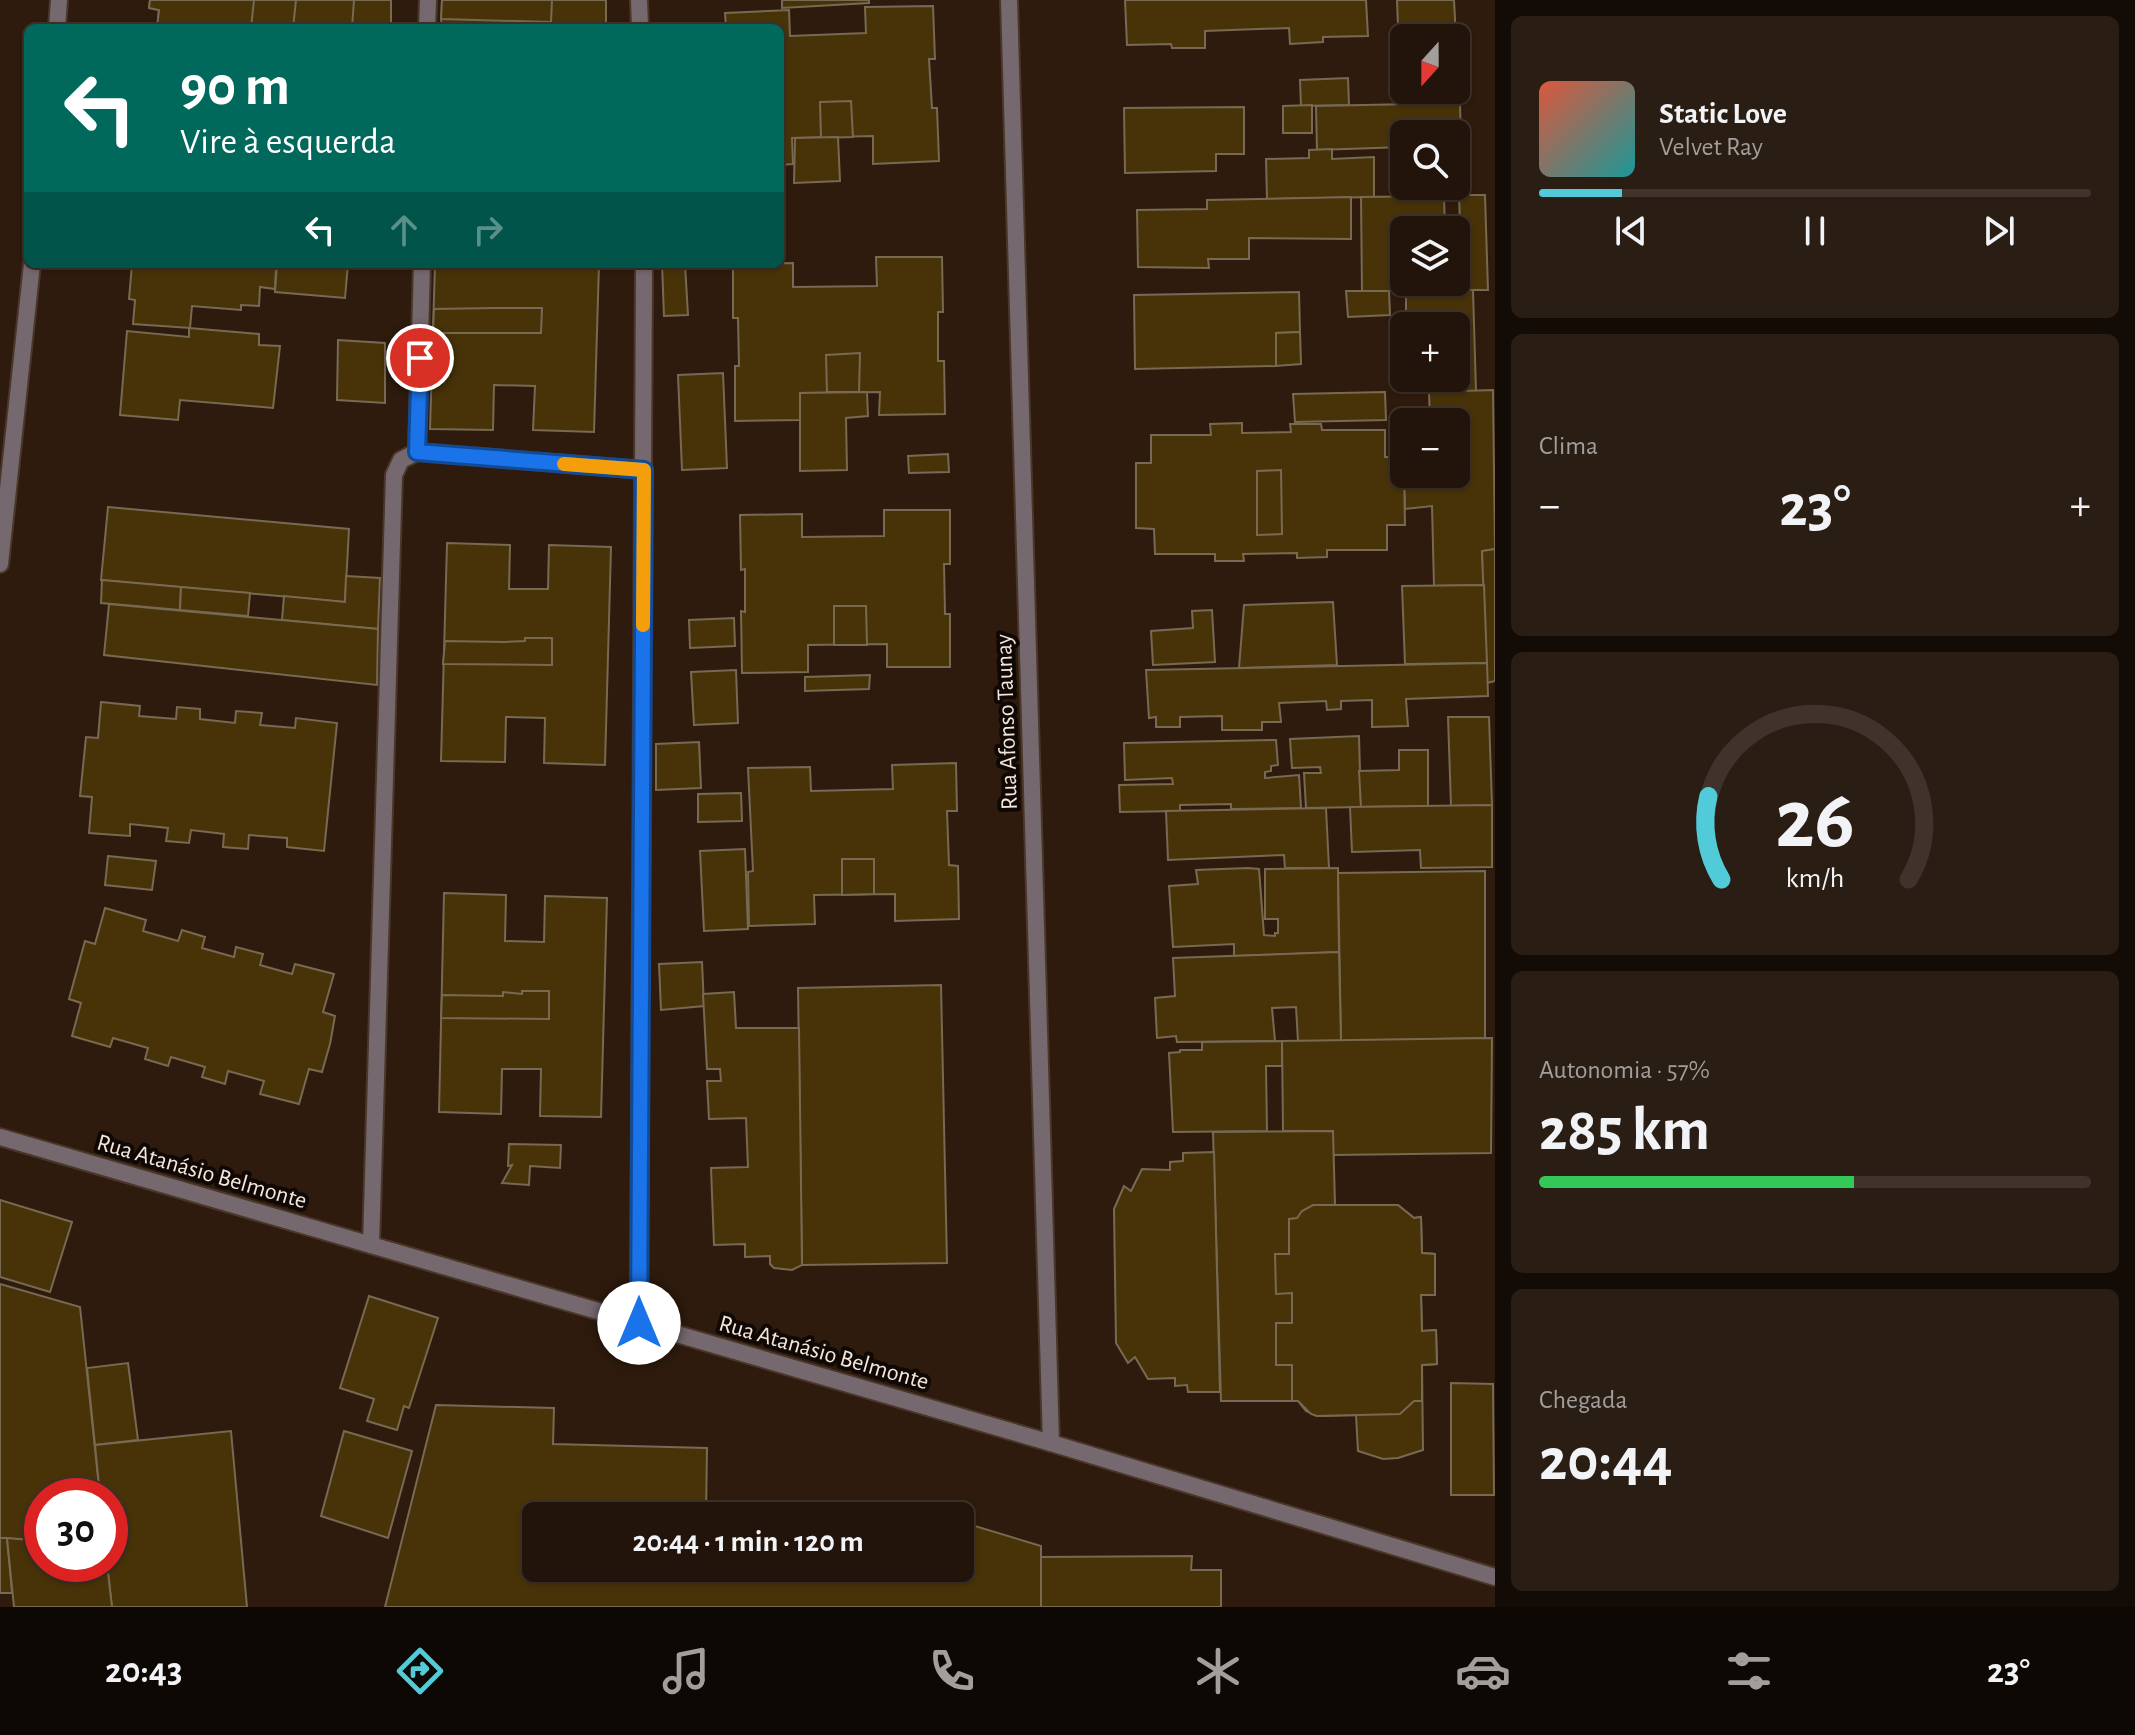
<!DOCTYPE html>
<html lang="pt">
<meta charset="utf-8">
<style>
:root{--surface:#22140a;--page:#2a1d13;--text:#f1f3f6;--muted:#a29e9c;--line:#3f332b;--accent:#52cbd9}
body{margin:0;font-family:"Alegreya Sans",sans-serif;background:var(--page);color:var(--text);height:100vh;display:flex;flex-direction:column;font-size:30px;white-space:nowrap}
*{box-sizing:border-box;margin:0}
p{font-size:26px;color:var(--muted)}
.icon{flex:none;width:44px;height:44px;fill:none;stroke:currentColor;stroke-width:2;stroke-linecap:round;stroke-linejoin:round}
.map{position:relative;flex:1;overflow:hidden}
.drawer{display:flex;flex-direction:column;gap:16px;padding:16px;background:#130b06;width:640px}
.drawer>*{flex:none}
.banner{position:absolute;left:24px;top:24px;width:760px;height:244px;border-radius:12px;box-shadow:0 2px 6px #0004,0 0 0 2px var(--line);background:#00695c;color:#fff;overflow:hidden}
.needle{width:52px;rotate:201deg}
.buttons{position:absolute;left:1390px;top:24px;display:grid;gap:16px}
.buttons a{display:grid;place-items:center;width:80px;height:80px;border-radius:12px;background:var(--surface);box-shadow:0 2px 6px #0004,0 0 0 2px var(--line);font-size:40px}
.speed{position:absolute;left:24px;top:1478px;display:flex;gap:16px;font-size:40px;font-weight:700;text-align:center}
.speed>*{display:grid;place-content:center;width:104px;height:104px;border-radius:50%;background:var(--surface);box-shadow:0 2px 6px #0004,0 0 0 2px var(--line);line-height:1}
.speed .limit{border:12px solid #d22;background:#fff;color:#111}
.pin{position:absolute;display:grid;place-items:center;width:68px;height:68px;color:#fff;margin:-34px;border:4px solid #fff;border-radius:50%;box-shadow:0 2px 8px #0007}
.me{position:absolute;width:88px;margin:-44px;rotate:0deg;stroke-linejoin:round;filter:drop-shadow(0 0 6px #0008)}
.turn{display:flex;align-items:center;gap:28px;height:168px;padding:0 24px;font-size:36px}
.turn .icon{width:104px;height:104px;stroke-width:2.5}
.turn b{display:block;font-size:56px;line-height:68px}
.lanes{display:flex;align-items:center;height:76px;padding:0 24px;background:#0003;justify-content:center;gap:40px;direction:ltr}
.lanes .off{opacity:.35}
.big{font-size:60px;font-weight:700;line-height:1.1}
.drawer .widget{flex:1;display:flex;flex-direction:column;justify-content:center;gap:12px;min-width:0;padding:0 28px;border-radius:12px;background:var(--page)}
.drawer .dial{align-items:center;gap:0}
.dial svg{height:208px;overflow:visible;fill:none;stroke:var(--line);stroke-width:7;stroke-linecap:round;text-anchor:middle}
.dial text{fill:var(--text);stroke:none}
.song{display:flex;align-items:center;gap:24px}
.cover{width:96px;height:96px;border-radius:12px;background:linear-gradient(135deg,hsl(10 70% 55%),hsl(180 70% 35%))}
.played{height:8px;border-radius:4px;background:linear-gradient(90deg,var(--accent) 15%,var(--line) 15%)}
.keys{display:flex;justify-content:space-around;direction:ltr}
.heat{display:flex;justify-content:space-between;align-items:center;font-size:44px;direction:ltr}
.charge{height:12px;border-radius:6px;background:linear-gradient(90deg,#34c759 57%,var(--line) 0)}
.trip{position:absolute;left:522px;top:1502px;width:452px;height:80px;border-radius:12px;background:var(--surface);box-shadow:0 2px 6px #0004,0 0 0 2px var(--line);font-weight:700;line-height:80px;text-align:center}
.tabs{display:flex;height:128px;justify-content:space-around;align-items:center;background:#0e0804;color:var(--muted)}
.tabs .icon{width:56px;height:56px}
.tabs .current{color:var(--accent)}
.tabs b{font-size:36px;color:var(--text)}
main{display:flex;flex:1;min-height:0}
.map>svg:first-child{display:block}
.building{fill:#483309;stroke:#776952;stroke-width:2}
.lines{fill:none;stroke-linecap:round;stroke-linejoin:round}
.street-casing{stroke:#4a372a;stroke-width:20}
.street{stroke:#75696f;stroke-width:16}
.route-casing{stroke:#114b97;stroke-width:20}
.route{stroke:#1a73e8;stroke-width:14}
.slow{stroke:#f59e0b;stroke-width:14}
.labels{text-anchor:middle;stroke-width:8;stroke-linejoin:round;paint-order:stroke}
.street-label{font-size:24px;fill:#f3e6dd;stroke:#100804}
</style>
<main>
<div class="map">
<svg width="1495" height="1607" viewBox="0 0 1495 1607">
<rect width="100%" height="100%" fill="#2e1b0d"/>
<g class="building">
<path d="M150 0H391V28H157L159 10 149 8Z"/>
<path d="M150 0H354L352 28H157L159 10 149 8Z"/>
<path d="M254 0H296L293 28H251Z"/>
<path d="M442 0H606V28H441Z"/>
<path d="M442 0H552L551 22 441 19Z"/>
<path d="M782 0H869V3L782 8Z"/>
<path d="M1125 0H1366L1368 36 1323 37V42L1290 44 1289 28 1205 31V48H1172L1171 44 1127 45Z"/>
<path d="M1397 0H1454L1456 38H1404V90H1456V48L1459 104H1401Z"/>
<path d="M933 6 935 59H929L932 108H937L939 161 873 164V136L792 138 793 164 780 165V28H726L725 13 789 10 790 36 866 33 865 7Z"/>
<path d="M1348 78 1349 105 1301 106 1300 80Z"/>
<path d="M851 101 853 137 821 138 820 102Z"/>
<path d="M1460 103 1461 146H1456V134H1404V147L1317 150 1316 106Z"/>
<path d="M1312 105V133H1283V106Z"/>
<path d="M1244 107V154H1216V171L1125 173 1124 108Z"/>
<path d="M838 137 840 181 794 183 795 138Z"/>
<path d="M1332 149V159L1374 157V197L1267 199 1266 159 1309 158V150Z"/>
<path d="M1459 195H1485L1488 290H1462V275H1456V254H1461Z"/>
<path d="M1444 196 1445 230H1404V282H1446L1447 289 1362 292 1361 197Z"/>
<path d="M1351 197V239L1249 238V259H1208L1209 268 1138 267 1137 210 1207 209V200Z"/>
<path d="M876 257H942L943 312H938V361H944L945 414 879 415 880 392 800 393V420L735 421V366H739L738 318H733V264L793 263V287L877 286Z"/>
<path d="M132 264H250L276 267 275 289 260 287 259 306 241 305V310L192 306 190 328 133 324 135 300 129 299Z"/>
<path d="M277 264H348L345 298 275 292Z"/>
<path d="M435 264H599L594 432 533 430 535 386 494 385 493 430 430 429Z"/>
<path d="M662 264H685L688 315 664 316Z"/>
<path d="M1406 290H1473L1476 391 1407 392V378H1456V326H1406Z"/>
<path d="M1346 291H1389L1390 315 1348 317Z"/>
<path d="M1299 292 1300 332 1276 333V366L1135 369 1134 295Z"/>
<path d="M494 308H542L541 333H433L434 309Z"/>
<path d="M189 328 259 334V345L280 346 273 408 180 400 178 420 120 415 127 331 189 337Z"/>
<path d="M1300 332 1301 364 1276 366V333Z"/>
<path d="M338 340 385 343V403L337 400Z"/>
<path d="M860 353 859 392H827L826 355Z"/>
<path d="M723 373 727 468 682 470 678 375Z"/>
<path d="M1493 390 1495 549 1482 551 1484 585 1434 586 1432 506 1405 509 1404 474H1456V422H1430L1429 392Z"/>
<path d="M867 392 868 416 846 418 847 470 800 471V393Z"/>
<path d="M1385 392 1386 420 1295 422 1293 394Z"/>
<path d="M1242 423V433L1291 432 1290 424H1321L1322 430H1385V457H1403L1404 474 1405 525H1387V550H1327V557L1297 558V553L1243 554 1244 561H1215V554H1155L1154 529 1136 528V463H1151V435H1211L1210 424Z"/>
<path d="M948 454 949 472 909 473 908 456Z"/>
<path d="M1281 470 1282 534 1257 535V471Z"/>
<path d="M108 507 349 529 345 602 101 580Z"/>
<path d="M884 510H950V564H944L945 614H950V667H887V644L808 645V672L742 673 741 611 745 612V569L741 570 740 515 802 514V537L884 536Z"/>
<path d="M447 543 510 545 509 589H548L549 545 611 547 605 765 544 763 545 718 506 717 505 762 441 761Z"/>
<path d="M1495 549V681L1487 683 1482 551Z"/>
<path d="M346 576 380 578 378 629 282 620 284 596 345 602Z"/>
<path d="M102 580 181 587 180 610 101 603Z"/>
<path d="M1484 585 1487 663 1405 664 1402 586Z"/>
<path d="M181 587 250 593 248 616 180 610Z"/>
<path d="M1333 602 1337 665 1239 668 1244 605Z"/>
<path d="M109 604 378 629 377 685 104 655Z"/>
<path d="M834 606H866L867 645H834Z"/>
<path d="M1212 610 1215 662 1153 665 1151 631 1193 628 1192 611Z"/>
<path d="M734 618 735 646 690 648 689 620Z"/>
<path d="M525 638H552V665L443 664 445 641 504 642 525 641Z"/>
<path d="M1487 663 1488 696 1406 699 1408 726 1372 727V700L1341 701V709L1327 710 1326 701 1279 703 1281 722H1262V730H1222V716L1180 717V727H1156V717L1149 718 1146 670Z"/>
<path d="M736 670 738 723 694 725 691 672Z"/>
<path d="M870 675 869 689 805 691V677Z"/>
<path d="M101 702 140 706 139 716 176 719 177 707 200 709V719L235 723 236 711 262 713 260 725 295 728 296 718 337 723 324 851 287 847V838L249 835 248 849 223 847 224 834 191 830 189 843 166 841 168 828 130 824V836L89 833 92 797 80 796 86 737 98 738Z"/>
<path d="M1448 717H1489L1492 805 1451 806Z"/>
<path d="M1359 736 1361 807 1306 808 1304 773H1321L1320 767 1292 768 1290 739Z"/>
<path d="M1276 740 1278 765 1271 766V771L1265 772V778L1299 775 1301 808 1231 809V804L1180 805V811L1120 812 1119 785 1173 784 1172 778 1125 780 1124 743Z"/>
<path d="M699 742 701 788 656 790V744Z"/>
<path d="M1399 750H1428V806L1361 807 1359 771 1399 770Z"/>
<path d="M956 763 957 811H947L949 865 958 866 959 919 895 921V894L814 895 815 924 749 926 748 872 753 871 748 768 810 767 811 791 893 789 892 765Z"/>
<path d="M741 793 742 821 698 822V794Z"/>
<path d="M1492 805V867L1421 868 1420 850 1352 852 1350 807Z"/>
<path d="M1326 808 1329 868H1285L1284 855 1168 860 1166 811Z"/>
<path d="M745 849 748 929 704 931 700 851Z"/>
<path d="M108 856 156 861 152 890 105 885Z"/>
<path d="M842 859H874V894L842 895Z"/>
<path d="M1248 868 1259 869 1264 935 1275 936V933H1278V919H1265V869L1338 868 1339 952 1234 956V944L1173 947 1169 886 1198 884 1196 870Z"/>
<path d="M1485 871V1038L1341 1041 1338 873Z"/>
<path d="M444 893 506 895 505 941 544 942 545 896 607 898 601 1117 540 1116 541 1069H502L501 1114 439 1112Z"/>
<path d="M105 908 146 920 143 931 178 941 182 930 205 937 202 948 234 957 236 947 263 954 260 965 292 974 295 964 334 974 323 1012 335 1016 330 1044 322 1072 309 1069 299 1104 260 1094 264 1081 228 1071 225 1084 202 1077 205 1067 171 1057 168 1066 145 1059 148 1048 113 1038 110 1047 72 1036 81 1003 69 999 85 941 95 944Z"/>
<path d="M1339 952 1341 1041H1298L1296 1007 1272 1008 1275 1041 1177 1042 1176 1036 1157 1038 1155 998 1175 996 1173 958Z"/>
<path d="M702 962 704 1006 661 1010 659 964Z"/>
<path d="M941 985 947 1263 802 1265 798 988Z"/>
<path d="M522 991H549V1019L441 1018 442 995 503 996V992L522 994Z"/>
<path d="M734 992 736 1028H799L802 1265 792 1270 774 1268 770 1264V1256L745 1257V1244L714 1245 711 1168 748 1167 746 1118 709 1119 707 1081H721L720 1069H707L703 994Z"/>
<path d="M1492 1038 1491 1153 1333 1155V1131H1283L1282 1041Z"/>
<path d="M1282 1041V1066H1266L1267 1131 1173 1132 1169 1053 1180 1052V1050H1202V1042Z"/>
<path d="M1333 1131 1335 1205H1398L1414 1218 1421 1217 1422 1253 1435 1254V1295H1421L1422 1331 1436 1330 1437 1364 1422 1365 1423 1450 1398 1458 1383 1459 1358 1451 1356 1415 1317 1416 1306 1411 1298 1401H1221L1213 1132Z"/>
<path d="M509 1144 561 1145 560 1168 530 1166 529 1185 502 1183 512 1165 508 1166Z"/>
<path d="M1214 1152 1220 1392H1188L1187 1385 1175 1386V1378L1148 1379 1135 1357 1128 1363 1116 1343 1114 1209 1124 1186 1131 1191 1142 1169 1170 1170V1162L1183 1161V1153Z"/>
<path d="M0 1200 72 1222 50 1292 0 1277Z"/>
<path d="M1313 1205H1398L1414 1218 1421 1217 1422 1253 1435 1254V1295H1421L1422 1331 1436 1330 1437 1364 1422 1365V1401H1414L1400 1414 1317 1416 1311 1414 1298 1401H1292V1365H1276V1323H1292V1293L1276 1294 1275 1254H1289V1219L1297 1218 1302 1211Z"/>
<path d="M0 1284 80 1307 100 1496H42V1541L0 1538Z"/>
<path d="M369 1296 438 1318 409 1408 404 1406 397 1430 367 1421 374 1399 340 1388Z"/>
<path d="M128 1363 138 1440 95 1445 87 1368Z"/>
<path d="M1451 1383 1493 1384 1494 1495H1451Z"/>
<path d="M436 1405 554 1408 553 1444 707 1448 706 1516H536V1568H960V1523H965L1041 1546V1607H385Z"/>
<path d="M231 1431 247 1607H112L107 1564H110V1496H100L95 1445Z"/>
<path d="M344 1431 412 1451 388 1538 321 1516Z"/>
<path d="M0 1538H7L12 1593H0Z"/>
<path d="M7 1538 42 1541V1564H107L112 1607H14Z"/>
<path d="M1192 1556 1191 1570H1221V1607H1041V1557Z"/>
</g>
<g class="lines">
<g class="street-casing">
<g id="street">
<path d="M639 0 640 28"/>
<path d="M1009 0 1051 1443"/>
<path d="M57 28 59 0"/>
<path d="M427 28 428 0"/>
<path d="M417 452 422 264"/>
<path d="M0 564 32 264"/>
<path d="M0 1137 1051 1443 1495 1577"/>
<path d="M371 1245 394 475 401 460 417 452 644 470"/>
<path d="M639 1323 644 264"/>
</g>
</g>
<use href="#street" class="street"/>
</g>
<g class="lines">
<g class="route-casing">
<path id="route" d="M420 358 417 452 644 470 639 1323"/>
</g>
<use href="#route" class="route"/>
<path class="slow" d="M564 464 644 470 643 625"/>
</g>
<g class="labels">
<g class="street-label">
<text transform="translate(1006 722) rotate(-92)" y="8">Rua Afonso Taunay</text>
<text transform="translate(202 1171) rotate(16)" y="8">Rua Atanásio Belmonte</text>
<text transform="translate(824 1352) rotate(16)" y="8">Rua Atanásio Belmonte</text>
</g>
</g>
</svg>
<div class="buttons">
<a><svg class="needle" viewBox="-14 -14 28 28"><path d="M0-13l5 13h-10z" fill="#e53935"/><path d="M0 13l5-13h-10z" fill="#a29e9c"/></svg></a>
<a><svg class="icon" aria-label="search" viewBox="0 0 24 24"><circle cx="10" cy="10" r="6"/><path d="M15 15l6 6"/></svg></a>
<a><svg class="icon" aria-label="layers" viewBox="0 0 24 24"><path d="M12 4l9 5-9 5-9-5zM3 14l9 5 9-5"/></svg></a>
<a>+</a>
<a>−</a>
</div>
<div class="speed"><div class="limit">30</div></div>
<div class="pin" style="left:420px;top:358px;background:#d93025"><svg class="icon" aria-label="arrive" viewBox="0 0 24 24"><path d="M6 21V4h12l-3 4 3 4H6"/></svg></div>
<svg class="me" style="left:639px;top:1323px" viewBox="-20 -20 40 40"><circle r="19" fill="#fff"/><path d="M0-13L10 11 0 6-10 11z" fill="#1a73e8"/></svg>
<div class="trip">20:44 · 1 min · 120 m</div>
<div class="banner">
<div class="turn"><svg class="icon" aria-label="left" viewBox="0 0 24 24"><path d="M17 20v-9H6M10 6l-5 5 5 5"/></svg><div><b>90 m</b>Vire à esquerda</div></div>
<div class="lanes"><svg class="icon" aria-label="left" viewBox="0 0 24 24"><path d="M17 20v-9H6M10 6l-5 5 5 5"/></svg><svg class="icon off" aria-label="ahead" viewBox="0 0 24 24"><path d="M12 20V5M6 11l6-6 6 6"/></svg><svg class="icon off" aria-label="right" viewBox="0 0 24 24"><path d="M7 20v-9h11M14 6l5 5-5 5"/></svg></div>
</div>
</div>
<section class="drawer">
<div class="widget">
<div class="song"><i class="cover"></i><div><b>Static Love</b><p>Velvet Ray</p></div></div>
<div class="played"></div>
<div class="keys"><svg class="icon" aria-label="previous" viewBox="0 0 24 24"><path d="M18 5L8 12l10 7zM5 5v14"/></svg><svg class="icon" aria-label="pause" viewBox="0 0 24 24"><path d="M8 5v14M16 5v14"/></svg><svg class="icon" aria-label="next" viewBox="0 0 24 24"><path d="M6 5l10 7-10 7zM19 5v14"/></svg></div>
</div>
<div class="widget"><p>Clima</p>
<div class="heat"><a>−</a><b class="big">23°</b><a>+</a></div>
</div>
<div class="widget dial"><svg viewBox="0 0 100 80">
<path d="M14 69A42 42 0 1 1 86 69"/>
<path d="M14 69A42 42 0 0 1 9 37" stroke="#52cbd9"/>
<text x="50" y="56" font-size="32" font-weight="700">26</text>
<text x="50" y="72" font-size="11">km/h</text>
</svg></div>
<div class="widget"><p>Autonomia · 57%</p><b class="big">285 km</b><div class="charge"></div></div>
<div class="widget"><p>Chegada</p><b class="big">20:44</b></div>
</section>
</main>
<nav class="tabs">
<b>20:43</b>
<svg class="icon current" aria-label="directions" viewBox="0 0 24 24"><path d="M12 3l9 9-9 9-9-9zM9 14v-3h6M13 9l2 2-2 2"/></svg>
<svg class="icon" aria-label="music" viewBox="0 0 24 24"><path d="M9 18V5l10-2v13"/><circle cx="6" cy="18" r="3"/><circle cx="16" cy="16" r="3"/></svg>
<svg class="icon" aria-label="phone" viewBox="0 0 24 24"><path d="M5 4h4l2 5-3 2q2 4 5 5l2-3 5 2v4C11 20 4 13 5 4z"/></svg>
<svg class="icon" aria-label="climate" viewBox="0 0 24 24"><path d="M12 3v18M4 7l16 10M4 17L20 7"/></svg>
<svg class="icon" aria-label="car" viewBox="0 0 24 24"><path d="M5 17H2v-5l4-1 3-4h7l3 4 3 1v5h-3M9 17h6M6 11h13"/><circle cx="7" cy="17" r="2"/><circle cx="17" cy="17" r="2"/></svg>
<svg class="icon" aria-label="filters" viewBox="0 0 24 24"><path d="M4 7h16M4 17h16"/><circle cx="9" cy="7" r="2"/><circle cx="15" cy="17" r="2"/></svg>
<b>23°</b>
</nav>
